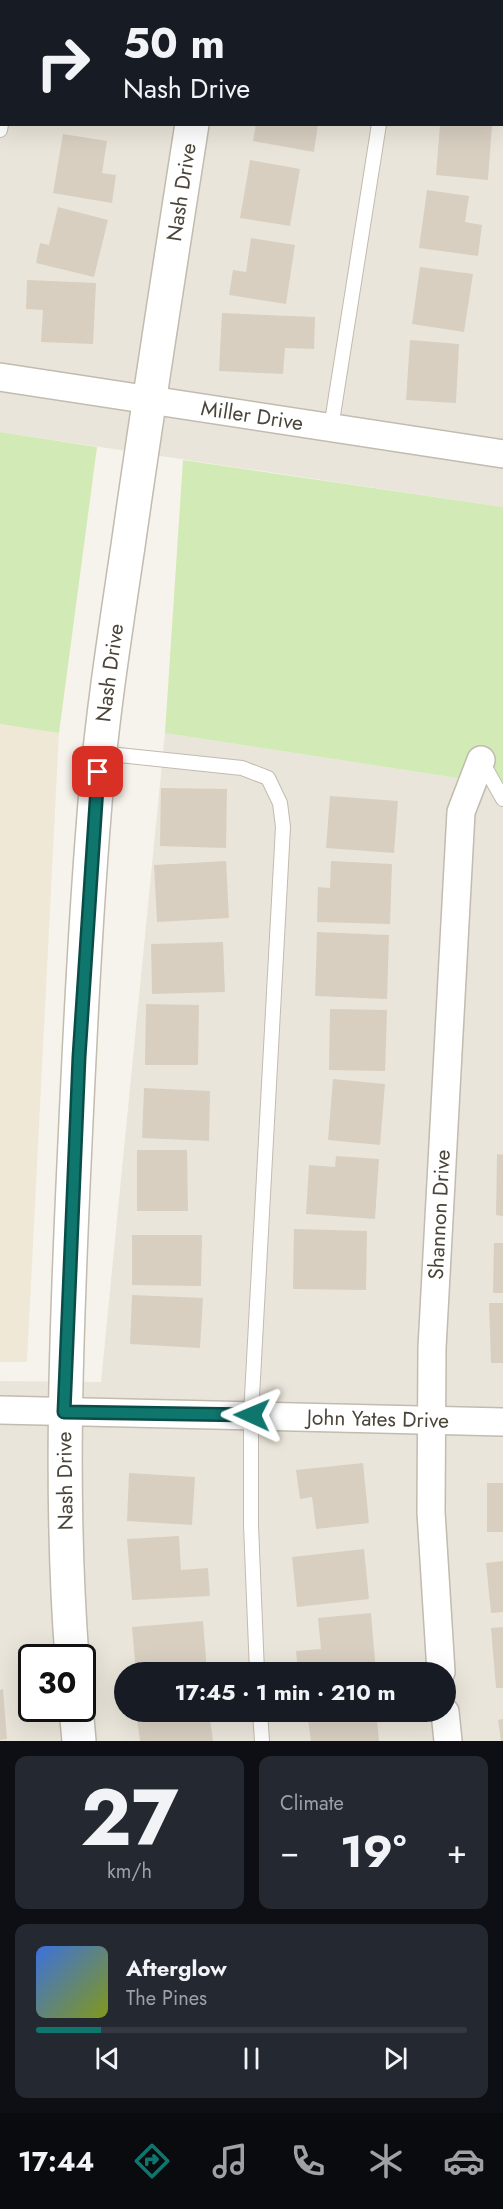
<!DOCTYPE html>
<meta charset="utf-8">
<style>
:root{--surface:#171b24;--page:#242831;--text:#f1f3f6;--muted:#9ea1a6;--line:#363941;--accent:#0f766e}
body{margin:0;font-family:Jost,sans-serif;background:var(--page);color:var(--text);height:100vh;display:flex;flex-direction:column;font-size:22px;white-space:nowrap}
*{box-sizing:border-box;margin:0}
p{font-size:20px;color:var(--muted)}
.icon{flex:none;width:33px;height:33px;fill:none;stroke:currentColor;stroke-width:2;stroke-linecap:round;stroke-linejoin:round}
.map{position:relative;height:1741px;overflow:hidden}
.sheet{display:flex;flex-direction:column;gap:15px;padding:15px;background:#0d0f14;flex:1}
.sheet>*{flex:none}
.guide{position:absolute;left:0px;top:0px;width:504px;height:126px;box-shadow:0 6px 24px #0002;background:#171b24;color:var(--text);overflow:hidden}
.speed{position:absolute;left:18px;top:1644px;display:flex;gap:12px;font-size:30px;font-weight:700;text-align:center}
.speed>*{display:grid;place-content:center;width:78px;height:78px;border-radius:50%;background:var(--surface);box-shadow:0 6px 24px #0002;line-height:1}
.speed .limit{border:3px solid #111;border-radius:9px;background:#fff;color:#111}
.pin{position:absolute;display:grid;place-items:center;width:51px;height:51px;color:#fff;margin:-26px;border-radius:12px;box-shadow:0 3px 9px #0006}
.me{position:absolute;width:66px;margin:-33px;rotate:271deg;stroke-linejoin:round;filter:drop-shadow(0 0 4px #0008)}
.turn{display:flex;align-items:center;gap:21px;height:126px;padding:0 24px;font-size:27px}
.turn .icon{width:78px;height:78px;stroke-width:2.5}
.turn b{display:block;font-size:42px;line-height:51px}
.big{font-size:45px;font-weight:700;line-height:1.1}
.sheet .widget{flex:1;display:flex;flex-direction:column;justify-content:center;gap:9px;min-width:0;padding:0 21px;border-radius:12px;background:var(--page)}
.sheet .dial{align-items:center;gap:0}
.dial b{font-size:78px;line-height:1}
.song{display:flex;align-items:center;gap:18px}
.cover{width:72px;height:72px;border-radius:9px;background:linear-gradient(135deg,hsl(220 70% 55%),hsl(70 70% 35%))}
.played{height:6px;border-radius:3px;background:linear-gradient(90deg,var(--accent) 15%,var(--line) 15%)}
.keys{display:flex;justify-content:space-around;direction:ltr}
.heat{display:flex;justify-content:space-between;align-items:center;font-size:33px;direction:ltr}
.sheet .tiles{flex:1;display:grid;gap:15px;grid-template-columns:1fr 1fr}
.widget:last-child{grid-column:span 2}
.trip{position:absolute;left:114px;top:1662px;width:342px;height:60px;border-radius:30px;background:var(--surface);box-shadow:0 6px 24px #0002;font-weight:700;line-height:60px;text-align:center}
.dock{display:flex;height:96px;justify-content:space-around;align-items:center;background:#090b0e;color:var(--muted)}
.dock .icon{width:42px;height:42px}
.dock .selected{color:var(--accent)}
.dock b{font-size:27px;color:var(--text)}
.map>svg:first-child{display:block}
.residential{fill:#eae5da;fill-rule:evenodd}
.education{fill:#efe8d6}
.green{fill:#d2eab5}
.building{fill:#d8cfc1}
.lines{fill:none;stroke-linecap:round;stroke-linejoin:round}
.service-casing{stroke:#c2bbae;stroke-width:16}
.minor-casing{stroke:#c2bbae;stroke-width:30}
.tertiary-casing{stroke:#c2bbae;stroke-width:36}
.service{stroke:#fff;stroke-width:14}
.minor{stroke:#fff;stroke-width:27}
.tertiary{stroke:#fff;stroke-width:33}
.route-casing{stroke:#0a4d48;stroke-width:15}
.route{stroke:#0f766e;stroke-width:10}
.labels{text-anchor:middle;stroke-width:4.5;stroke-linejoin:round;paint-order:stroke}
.street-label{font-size:21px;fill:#4b4439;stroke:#fff}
</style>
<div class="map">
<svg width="503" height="1741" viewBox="0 0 503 1741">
<rect width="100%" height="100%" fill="#f6f3ec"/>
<g class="residential">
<path d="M0 0H503V507L0 432ZM2 2H502V124H2Z"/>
<path d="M165 733 503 785V1741H0V1381L101 1382ZM32 1658H82V1708H32ZM124 1672H446V1712H124Z"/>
</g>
<path class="education" d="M0 724 59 733 27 1362H0Z"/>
<g class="green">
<path d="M0 432 97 447 59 733 0 724Z"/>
<path d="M183 460 503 507V785L165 733Z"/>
</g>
<g class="building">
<path d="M256 124H318L314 152 253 141Z"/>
<path d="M440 124H492L488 180 436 175Z"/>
<path d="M63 134 107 141 102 173 116 175 112 203 53 193Z"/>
<path d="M250 160 300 169 290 226 240 218Z"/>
<path d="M427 190 469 196 465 222 482 225 478 256 419 248Z"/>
<path d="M58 207 108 220 94 277 36 263 40 243 49 245Z"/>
<path d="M251 238 295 245 286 304 229 295 233 270 246 272Z"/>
<path d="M420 267 473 274 464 332 412 324Z"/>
<path d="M27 280 96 283 93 344 41 342 43 310 26 309Z"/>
<path d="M222 313 315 317 314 349 285 348 283 374 219 371Z"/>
<path d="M410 340 459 344 456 403 406 400Z"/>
<path d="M161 788 227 789 226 848 160 846Z"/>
<path d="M330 796 398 801 394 853 326 848Z"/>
<path d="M226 861 229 918 157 922 154 865Z"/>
<path d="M331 861 392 864 390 924 317 922 318 887 330 888Z"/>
<path d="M317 932 389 935 387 999 315 996Z"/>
<path d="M223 942 225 992 152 994 151 944Z"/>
<path d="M146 1004 199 1005 198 1065H145Z"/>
<path d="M330 1009 387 1010 385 1071 329 1070Z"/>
<path d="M333 1079 385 1084 380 1145 328 1140Z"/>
<path d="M144 1088 210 1091 209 1141 142 1138Z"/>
<path d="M137 1150H187L188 1211H137Z"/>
<path d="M497 1154 503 1155V1216L496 1215Z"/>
<path d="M336 1156 379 1159 375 1219 306 1214 309 1165 335 1167Z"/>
<path d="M294 1229 367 1231 366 1290 293 1289Z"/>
<path d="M132 1235H202L201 1286 132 1285Z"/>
<path d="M494 1243H503V1293H493Z"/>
<path d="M132 1295 203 1298 200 1348 130 1344Z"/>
<path d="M489 1303H503V1363H491Z"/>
<path d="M363 1463 369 1523 316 1529 312 1497 300 1499 296 1470Z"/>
<path d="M129 1473 195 1477 192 1525 127 1521Z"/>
<rect x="487" y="1483" width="16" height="49"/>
<path d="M179 1536 181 1570 208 1568 210 1596 132 1600 127 1539Z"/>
<path d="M364 1549 369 1599 297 1607 292 1557Z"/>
<path d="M503 1561V1612L491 1613 486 1563Z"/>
<path d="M371 1613 376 1672H298L296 1651 321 1649 318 1618Z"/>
<path d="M203 1621 207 1671 136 1672 132 1627Z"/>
<path d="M503 1627V1688H496L491 1628Z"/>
<path d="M3 1689 7 1739 0 1740V1690Z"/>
<path d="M136 1712H209L213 1741H140Z"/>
<path d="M307 1712H376L379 1741H311Z"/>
<path d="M503 1719V1741H501L498 1720Z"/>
</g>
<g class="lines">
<g class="service-casing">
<g id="service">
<path d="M19 2V0"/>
<path d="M393 2V0"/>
<path d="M0 130 2 119"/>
<path d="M331 428 379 124"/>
<path d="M100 753 242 768 268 778 280 803 283 827 251 1415V1525L257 1672"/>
<path d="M481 760 503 799"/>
<path d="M260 1712 262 1741"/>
</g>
</g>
<g class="minor-casing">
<g id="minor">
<path id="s1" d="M0 377 503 454"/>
<path id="s2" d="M0 1410 503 1422"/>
<path id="s3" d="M441 1672 431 1512 432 1348 461 812 481 760"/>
<path d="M445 1712 448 1741"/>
</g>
</g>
<g class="tertiary-casing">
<g id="tertiary">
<path d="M210 2V0"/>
<path id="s4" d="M72 1658C60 1500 66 1343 73 1186 79 1054 85 922 96 791 103 709 116 627 128 546 148 405 170 265 192 124"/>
<path d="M76 1708 79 1741"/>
</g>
</g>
<use href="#service" class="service"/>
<use href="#minor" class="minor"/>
<use href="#tertiary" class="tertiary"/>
</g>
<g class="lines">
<g class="route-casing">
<path id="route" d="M98 772 79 1057 64 1412 252 1415"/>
</g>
<use href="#route" class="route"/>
</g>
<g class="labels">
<g class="street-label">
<text dy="7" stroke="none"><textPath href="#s4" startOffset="1473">Nash Drive</textPath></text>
<text dy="7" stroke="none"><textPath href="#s1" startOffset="255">Miller Drive</textPath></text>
<text dy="7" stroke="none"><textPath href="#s4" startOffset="987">Nash Drive</textPath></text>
<text dy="7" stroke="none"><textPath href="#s3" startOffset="458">Shannon Drive</textPath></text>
<text dy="7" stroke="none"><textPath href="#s2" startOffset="378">John Yates Drive</textPath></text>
<text transform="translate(65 1481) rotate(-91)" y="7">Nash Drive</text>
</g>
</g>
</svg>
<div class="speed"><div class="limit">30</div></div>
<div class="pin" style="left:98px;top:772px;background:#d93025"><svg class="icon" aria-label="arrive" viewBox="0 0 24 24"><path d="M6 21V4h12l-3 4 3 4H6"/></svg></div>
<svg class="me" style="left:252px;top:1415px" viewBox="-20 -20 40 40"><path d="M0-17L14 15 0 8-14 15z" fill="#0f766e" stroke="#fff" stroke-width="4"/></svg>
<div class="trip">17:45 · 1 min · 210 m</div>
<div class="guide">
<div class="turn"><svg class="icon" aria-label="right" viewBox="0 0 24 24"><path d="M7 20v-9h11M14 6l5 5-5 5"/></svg><div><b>50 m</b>Nash Drive</div></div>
</div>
</div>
<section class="sheet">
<div class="tiles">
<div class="widget dial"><b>27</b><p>km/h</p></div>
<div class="widget"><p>Climate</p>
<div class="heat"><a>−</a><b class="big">19°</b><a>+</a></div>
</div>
<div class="widget">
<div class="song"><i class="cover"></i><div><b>Afterglow</b><p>The Pines</p></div></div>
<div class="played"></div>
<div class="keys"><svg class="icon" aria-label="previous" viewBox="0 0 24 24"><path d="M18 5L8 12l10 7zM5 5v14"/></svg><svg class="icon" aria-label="pause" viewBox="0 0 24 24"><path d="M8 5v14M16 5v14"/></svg><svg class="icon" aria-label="next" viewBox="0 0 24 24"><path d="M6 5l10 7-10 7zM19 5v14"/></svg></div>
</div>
</div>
</section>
<nav class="dock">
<b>17:44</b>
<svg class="icon selected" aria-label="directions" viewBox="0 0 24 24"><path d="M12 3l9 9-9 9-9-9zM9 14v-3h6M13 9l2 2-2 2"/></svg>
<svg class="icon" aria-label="music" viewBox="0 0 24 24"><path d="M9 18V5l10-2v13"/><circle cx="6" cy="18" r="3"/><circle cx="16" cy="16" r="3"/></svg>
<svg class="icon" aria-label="phone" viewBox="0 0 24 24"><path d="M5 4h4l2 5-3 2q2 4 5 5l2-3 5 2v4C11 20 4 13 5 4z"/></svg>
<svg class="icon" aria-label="climate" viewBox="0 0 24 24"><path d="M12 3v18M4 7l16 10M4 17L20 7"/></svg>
<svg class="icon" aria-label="car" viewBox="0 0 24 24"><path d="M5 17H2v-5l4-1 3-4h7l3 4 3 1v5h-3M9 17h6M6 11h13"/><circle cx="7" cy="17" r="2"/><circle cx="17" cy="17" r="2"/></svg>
</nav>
